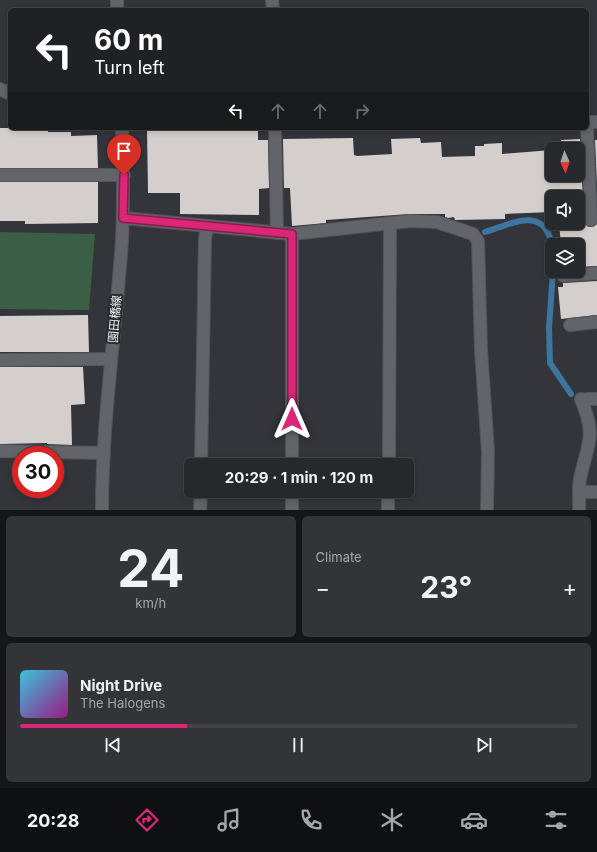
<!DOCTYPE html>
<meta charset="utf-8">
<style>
:root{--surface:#26282c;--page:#323438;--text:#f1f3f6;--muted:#a4a6a9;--line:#424448;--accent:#db2777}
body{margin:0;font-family:Inter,"Noto Sans JP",sans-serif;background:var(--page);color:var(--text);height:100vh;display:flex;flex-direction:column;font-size:15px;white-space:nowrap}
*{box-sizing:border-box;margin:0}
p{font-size:13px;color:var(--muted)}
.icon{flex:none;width:22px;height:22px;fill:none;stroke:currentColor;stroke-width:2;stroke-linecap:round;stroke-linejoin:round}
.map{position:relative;height:510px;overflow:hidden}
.drawer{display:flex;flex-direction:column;gap:6px;padding:6px;background:#151618;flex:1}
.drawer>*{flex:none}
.top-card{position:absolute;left:8px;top:8px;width:581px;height:122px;border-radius:6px;box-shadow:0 2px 6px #0003,0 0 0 1px var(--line);background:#202124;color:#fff;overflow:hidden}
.needle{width:26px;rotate:177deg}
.buttons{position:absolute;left:545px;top:142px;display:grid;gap:8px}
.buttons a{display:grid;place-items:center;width:40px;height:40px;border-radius:6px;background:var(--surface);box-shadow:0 2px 6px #0003,0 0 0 1px var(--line);font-size:20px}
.speed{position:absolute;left:12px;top:446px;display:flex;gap:8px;font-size:20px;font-weight:700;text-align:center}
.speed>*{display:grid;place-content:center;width:52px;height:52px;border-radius:50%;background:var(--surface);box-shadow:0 2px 6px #0003,0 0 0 1px var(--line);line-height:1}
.speed .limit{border:6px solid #d22;background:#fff;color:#111}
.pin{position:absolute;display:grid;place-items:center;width:34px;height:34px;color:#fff;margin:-41px -17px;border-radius:50% 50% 50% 0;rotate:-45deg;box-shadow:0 0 4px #0007}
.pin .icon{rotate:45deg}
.me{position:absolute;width:44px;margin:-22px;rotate:0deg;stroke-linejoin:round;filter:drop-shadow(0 0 3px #0008)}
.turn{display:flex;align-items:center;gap:14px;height:84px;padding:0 20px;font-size:18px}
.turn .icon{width:52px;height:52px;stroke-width:2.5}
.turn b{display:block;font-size:28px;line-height:34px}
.lanes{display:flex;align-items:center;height:38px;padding:0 20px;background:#0003;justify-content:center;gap:20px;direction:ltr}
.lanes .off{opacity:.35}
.big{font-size:30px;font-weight:700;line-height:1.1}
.drawer .tile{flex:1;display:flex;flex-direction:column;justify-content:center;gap:6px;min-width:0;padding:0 14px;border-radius:6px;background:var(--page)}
.drawer .dial{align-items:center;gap:0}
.dial b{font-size:52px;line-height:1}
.song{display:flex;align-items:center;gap:12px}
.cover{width:48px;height:48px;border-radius:6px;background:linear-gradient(135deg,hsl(190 70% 55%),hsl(310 70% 35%))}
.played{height:4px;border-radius:2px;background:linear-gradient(90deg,var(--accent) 30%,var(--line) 30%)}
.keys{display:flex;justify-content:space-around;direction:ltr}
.heat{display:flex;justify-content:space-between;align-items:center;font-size:22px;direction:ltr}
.drawer .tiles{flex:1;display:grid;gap:6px;grid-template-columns:1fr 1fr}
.tile:last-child{grid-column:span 2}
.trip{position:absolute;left:184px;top:458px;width:230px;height:40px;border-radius:6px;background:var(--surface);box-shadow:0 2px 6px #0003,0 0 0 1px var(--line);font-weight:700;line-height:40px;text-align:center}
.tab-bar{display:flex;height:64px;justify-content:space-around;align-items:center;background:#0f1012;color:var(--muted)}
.tab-bar .icon{width:28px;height:28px}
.tab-bar .on{color:var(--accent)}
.tab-bar b{font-size:18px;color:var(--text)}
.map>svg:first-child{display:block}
.green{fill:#3a5f46}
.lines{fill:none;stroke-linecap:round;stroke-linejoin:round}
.stream{stroke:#3d75a0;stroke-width:6}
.building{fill:#d4cecc}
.service-casing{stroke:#525458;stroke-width:14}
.minor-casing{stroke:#525458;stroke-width:14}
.tertiary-casing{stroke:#525458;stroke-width:14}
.service{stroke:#626469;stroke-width:12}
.minor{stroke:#626469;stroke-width:12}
.tertiary{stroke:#626469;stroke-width:12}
.route-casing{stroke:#8e194d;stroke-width:10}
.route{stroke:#db2777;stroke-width:7}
.labels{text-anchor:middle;stroke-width:4;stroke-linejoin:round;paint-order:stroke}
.street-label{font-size:12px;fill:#eff0f3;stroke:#292b2f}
</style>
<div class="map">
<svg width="597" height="510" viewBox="0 0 597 510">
<rect width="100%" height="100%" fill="#33353a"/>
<path class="green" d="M0 232 95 234 89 310 0 309Z"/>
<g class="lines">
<g class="stream">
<path d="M485 232C513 223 546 205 552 247"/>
<path d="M553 271 549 328 550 363 571 394"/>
</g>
</g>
<g class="building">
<path d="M0 128H38V130H48V132H71V136L97 135 98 168H0Z"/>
<path d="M147 128H258V140H268L269 188 259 189V215L180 214V193H148Z"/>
<path d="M353 138 354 155 357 156 392 154 391 139 420 138 421 143 441 142 442 157 475 156V146H484V144L502 143V154L552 150V175H578V149H562L561 140 580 139 584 220 588 227H592L597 224V266L578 267V245H561L559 223H578V197H552V212L505 214V219L455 220 454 217 448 218 445 217V214H409L326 220V223L292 226 290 188H284L283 139Z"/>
<path d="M595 140H597V185Z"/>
<path d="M0 182H98V223L25 224V221H0Z"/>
<path d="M597 281V315L561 319 558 287H563V283Z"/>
<path d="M88 315 89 352H0V316Z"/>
<path d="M0 367H83L85 404 71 405 72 445 47 444V443L0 444Z"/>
</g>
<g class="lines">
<g class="service-casing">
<path id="service" d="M587 128 591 220"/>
</g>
<g class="minor-casing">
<g id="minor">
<path d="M272 0 273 10"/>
<path d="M0 89 10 94"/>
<path d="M587 122H597"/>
<path d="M275 128 277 233"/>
<path d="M0 175H124"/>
<path d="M123 218 292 234 410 221 437 222 473 234 478 241 481 350 488 452 487 510"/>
<path d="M292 234V465"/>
<path d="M563 276 597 273"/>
<path d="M570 325 597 322"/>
<path d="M0 360 111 359"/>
<path d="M587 399H597"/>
<path d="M0 451 104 453"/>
<path d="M201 465 205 239 207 227"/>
<path d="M389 465 390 224"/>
<path d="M292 491V510"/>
<path d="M579 492H597"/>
<path d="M200 510 201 491"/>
<path d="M388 510V491"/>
<path d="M579 510C580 500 578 489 580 479 588 441 597 438 581 399"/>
</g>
</g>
<g class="tertiary-casing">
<g id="tertiary">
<path d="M117 0V10"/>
<path d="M102 510C102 420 116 330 122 240 124 203 123 166 122 128"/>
</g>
</g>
<use href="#service" class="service"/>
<use href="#minor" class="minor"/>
<use href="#tertiary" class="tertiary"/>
</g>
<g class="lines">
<g class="route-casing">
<path id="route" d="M124 175 123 218 292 234V419"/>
</g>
<use href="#route" class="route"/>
</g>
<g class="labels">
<g class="street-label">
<text transform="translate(115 319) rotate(-85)" y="4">園田橋線</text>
</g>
</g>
</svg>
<div class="buttons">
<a><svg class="needle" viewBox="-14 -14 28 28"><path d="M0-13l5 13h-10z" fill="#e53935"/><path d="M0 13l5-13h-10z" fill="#a4a6a9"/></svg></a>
<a><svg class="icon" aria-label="sound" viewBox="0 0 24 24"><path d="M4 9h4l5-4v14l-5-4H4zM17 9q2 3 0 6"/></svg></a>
<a><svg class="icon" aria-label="layers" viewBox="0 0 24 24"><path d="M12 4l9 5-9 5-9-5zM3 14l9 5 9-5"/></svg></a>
</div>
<div class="speed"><div class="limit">30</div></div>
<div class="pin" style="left:124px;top:175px;background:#d93025"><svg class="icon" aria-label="arrive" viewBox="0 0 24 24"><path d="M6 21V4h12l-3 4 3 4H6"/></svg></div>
<svg class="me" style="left:292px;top:419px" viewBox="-20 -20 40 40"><path d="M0-17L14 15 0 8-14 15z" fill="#db2777" stroke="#fff" stroke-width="4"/></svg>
<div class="trip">20:29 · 1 min · 120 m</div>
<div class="top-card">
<div class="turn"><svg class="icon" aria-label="left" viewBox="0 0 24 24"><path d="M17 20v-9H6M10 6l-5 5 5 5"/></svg><div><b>60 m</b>Turn left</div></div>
<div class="lanes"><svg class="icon" aria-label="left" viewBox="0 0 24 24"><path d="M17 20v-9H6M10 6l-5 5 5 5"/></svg><svg class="icon off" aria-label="ahead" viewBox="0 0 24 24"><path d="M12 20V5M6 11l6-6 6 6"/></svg><svg class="icon off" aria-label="ahead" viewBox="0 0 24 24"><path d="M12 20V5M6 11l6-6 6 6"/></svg><svg class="icon off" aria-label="right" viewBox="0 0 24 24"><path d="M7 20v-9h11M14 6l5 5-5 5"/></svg></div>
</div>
</div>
<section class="drawer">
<div class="tiles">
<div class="tile dial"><b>24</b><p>km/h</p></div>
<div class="tile"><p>Climate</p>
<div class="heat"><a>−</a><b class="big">23°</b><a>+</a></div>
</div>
<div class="tile">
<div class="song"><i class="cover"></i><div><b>Night Drive</b><p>The Halogens</p></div></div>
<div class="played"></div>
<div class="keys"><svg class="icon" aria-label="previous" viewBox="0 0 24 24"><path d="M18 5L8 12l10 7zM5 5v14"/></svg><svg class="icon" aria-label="pause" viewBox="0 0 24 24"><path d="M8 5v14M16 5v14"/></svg><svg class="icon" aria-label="next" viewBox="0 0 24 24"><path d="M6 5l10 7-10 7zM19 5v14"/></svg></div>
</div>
</div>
</section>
<nav class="tab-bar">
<b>20:28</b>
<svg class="icon on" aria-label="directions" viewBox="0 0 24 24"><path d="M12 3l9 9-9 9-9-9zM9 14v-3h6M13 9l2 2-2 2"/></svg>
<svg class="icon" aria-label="music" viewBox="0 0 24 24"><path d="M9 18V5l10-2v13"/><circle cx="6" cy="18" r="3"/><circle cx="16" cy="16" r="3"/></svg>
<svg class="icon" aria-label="phone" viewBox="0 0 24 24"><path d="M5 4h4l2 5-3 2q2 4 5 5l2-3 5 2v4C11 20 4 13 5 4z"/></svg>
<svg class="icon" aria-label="climate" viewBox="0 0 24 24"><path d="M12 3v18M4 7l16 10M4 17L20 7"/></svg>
<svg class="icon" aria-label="car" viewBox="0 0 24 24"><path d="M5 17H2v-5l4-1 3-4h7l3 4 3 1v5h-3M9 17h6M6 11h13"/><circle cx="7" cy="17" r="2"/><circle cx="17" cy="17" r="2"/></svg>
<svg class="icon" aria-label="filters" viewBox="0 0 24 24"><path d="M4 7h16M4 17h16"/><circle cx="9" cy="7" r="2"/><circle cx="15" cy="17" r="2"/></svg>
</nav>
